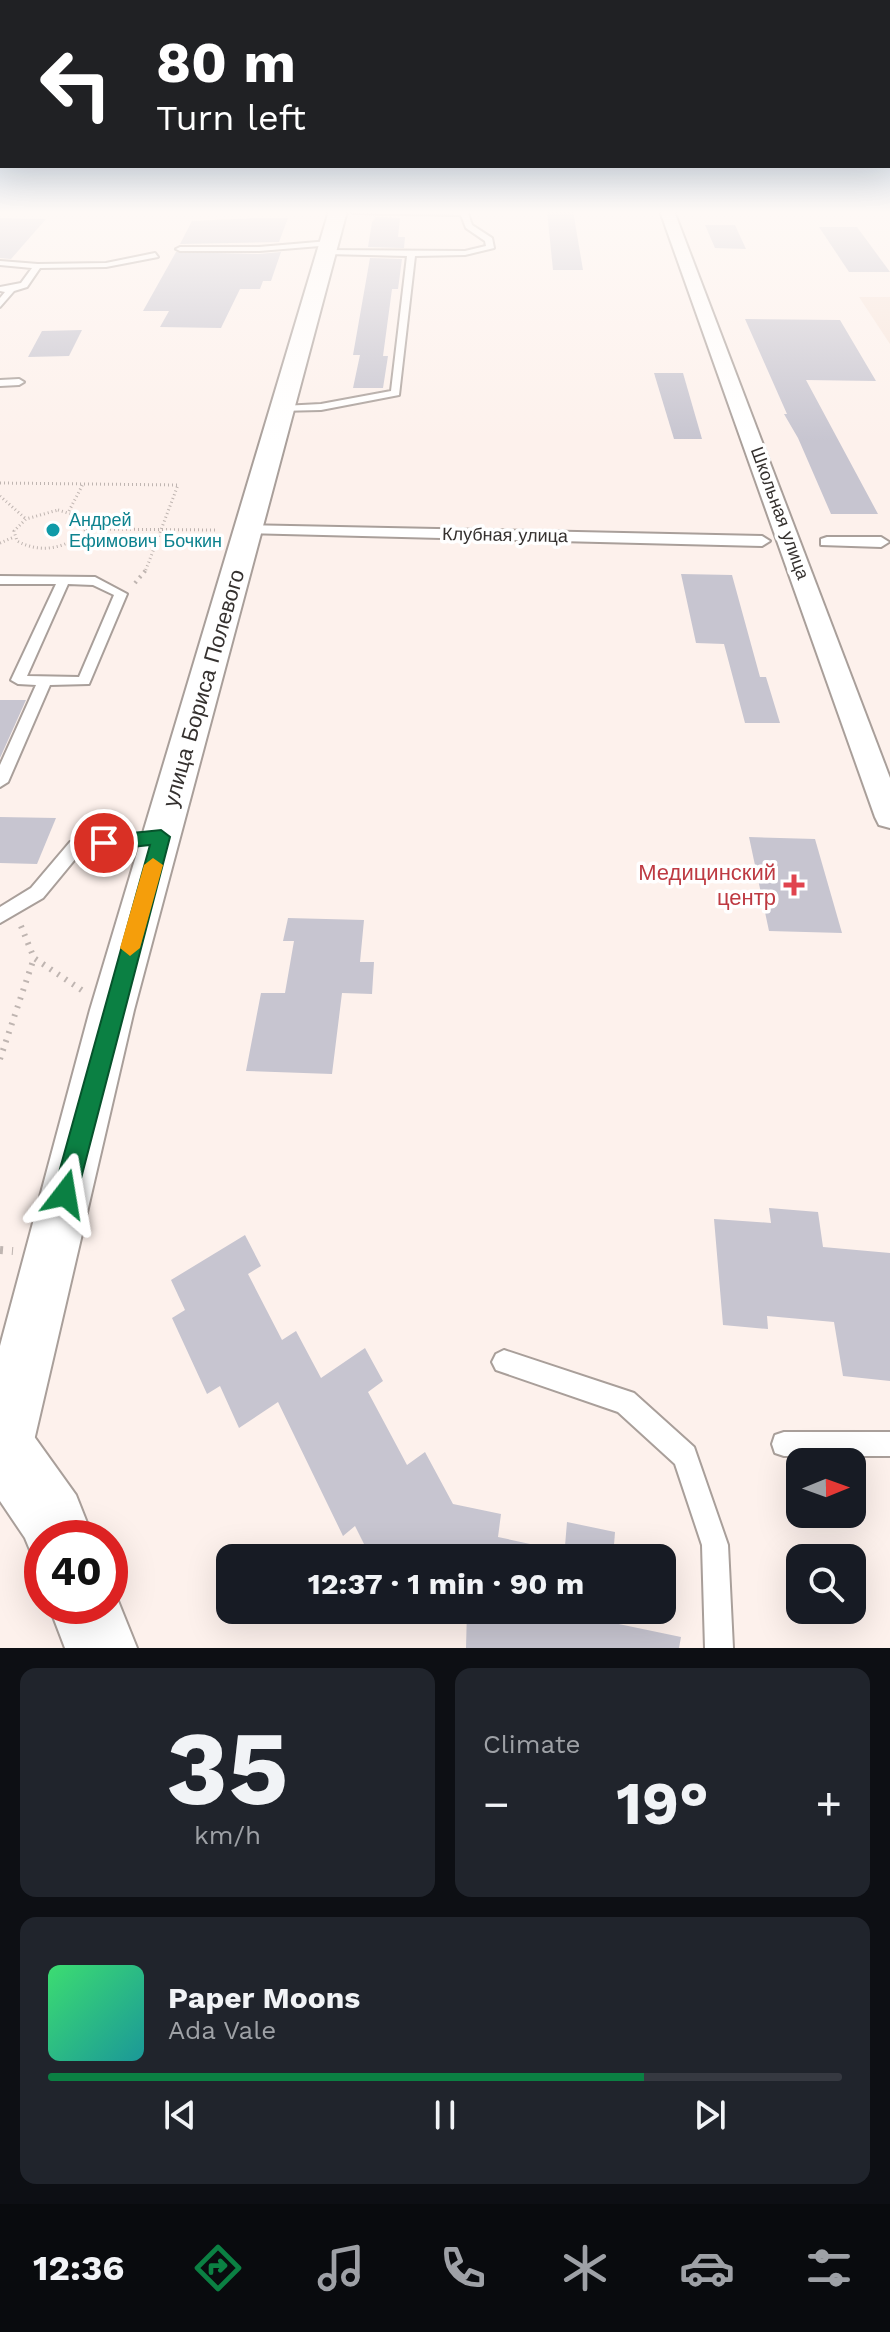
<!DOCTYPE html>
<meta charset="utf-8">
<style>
:root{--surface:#171b24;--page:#20242c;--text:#f1f3f6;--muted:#9ea1a6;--line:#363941;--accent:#0b8043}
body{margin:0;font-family:"Work Sans",sans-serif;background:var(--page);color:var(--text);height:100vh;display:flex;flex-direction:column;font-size:30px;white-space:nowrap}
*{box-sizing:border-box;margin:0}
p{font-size:26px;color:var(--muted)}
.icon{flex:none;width:44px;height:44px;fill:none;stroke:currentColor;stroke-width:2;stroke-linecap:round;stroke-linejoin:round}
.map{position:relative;height:1648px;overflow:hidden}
.details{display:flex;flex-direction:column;gap:20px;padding:20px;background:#0d0f14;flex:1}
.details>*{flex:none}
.guide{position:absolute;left:0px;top:0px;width:890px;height:168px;box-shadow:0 8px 32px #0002;background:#202124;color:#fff;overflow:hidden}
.needle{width:52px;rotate:89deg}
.buttons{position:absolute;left:786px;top:1448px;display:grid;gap:16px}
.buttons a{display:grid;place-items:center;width:80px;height:80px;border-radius:16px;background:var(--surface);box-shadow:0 8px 32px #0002;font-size:40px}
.speed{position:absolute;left:24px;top:1520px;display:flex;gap:16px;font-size:40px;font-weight:700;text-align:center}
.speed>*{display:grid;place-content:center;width:104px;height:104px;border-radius:50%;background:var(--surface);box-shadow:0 8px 32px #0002;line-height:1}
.speed .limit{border:12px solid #d22;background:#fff;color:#111}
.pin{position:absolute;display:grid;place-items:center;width:68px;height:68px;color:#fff;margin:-34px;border:4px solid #fff;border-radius:50%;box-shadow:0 2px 8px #0007}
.me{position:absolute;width:88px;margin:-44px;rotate:14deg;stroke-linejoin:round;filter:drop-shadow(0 0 6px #0008)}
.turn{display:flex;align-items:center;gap:28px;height:168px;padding:0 24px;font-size:36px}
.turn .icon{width:104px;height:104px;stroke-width:2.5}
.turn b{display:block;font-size:56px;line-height:68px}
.big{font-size:60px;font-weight:700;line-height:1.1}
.details .tile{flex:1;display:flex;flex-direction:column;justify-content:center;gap:12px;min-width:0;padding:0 28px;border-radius:16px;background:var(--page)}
.details .dial{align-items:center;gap:0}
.dial b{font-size:104px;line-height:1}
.song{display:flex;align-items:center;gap:24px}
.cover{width:96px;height:96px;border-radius:12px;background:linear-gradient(135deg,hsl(140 70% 55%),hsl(180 70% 35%))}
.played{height:8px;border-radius:4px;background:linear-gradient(90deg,var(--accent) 75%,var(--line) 75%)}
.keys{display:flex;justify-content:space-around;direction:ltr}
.heat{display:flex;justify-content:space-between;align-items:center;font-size:44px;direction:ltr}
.details .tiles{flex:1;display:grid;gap:20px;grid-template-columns:1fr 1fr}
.tile:last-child{grid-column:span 2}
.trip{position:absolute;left:216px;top:1544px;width:460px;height:80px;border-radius:16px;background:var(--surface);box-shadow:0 8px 32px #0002;font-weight:700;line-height:80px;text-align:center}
.tab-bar{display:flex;height:128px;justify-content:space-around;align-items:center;background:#090b0e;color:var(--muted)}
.tab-bar .icon{width:56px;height:56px}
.tab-bar .on{color:var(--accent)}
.tab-bar b{font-size:36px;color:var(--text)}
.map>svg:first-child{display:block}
.built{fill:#f7e4da}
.building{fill:#c7c5d0}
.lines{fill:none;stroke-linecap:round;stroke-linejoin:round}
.service-casing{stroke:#a99f9a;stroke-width:4}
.pedestrian-casing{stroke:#a99f9a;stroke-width:4}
.minor-casing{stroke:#a99f9a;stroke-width:4}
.tertiary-casing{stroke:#a99f9a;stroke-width:4}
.secondary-casing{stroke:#a99f9a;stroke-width:4}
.path-far3{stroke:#bfb5b1;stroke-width:3;stroke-dasharray:1 3;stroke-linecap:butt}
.path-far2{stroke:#bfb5b1;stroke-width:4;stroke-dasharray:2 5;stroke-linecap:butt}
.path-far1{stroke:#bfb5b1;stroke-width:6;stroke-dasharray:2 7;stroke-linecap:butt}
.path{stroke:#bfb5b1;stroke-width:8;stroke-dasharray:3 9;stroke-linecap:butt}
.service{fill:#fff;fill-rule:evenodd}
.pedestrian{fill:#fff;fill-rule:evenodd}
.minor{fill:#fff;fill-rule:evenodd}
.tertiary{fill:#fff;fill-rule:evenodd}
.secondary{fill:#fff;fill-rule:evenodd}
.route{fill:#0b8043;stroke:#07532c;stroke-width:2}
.slow{fill:#f59e0b}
.culture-dot{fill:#0f9aa8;stroke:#fff;stroke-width:3}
.health-dot{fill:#e0444e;stroke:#fff;stroke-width:3}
.labels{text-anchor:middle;stroke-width:7;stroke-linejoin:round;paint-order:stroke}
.far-street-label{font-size:18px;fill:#35312f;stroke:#fff}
.far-culture-label{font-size:18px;fill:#0d838f;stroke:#fff;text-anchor:start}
.street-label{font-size:22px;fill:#35312f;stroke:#fff}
.health-label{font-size:22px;fill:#be3a42;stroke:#fff;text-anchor:end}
</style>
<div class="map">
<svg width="890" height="1648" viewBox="0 0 890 1648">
<rect width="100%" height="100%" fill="#fdf1ec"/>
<path class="built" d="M859 297H890V344Z"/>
<g class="building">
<path d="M547 211H573L583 270H553Z"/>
<path d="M376 217 400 218 398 237H405L404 248 368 247 372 222Z"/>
<path d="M0 218 46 219 11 259 0 258Z"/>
<path d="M256 218H288L279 242 180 244 192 221Z"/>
<path d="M705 225H735L746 249 715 248Z"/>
<path d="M819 227H857L890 272H849Z"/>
<path d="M176 252 259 254 281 252 271 281H263L260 289H240L221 328 160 327 169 311H143Z"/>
<path d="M370 258 402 259 398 289H392L383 356H388L383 388H353L360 355H353Z"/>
<path d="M745 319 840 320 876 381 806 380 878 514H831L798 438 784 414H787Z"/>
<path d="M82 330 69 356 28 357 42 331Z"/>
<path d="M654 373H683L702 439H674Z"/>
<path d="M681 574 732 575 760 677H766L780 723H745L724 644 696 643Z"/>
<path d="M0 700H26L0 758Z"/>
<path d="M0 817 56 818 37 864 0 863Z"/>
<path d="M749 837 815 839 842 933 769 931Z"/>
<path d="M288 918 364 920 360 962H374L372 994 342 993 332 1074 246 1071 261 993H285L294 941H283Z"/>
<path d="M769 1208 818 1212 823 1247 890 1253V1381L843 1376 834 1322 767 1316 768 1329 723 1325 714 1219 771 1223Z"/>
<path d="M245 1235 261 1266 248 1274 282 1340 296 1331 321 1378 365 1348 383 1381 368 1392 407 1465 425 1452 453 1504 501 1514 498 1537 544 1547 542 1558H371L355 1526 343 1536 278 1402 239 1428 220 1386 207 1394 172 1318 185 1310 171 1280Z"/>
<path d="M567 1522 615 1532 613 1558H564Z"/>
<path d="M467 1610H610L609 1622 681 1637 679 1648H466Z"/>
</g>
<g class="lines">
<g class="service-casing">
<g id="service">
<path d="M349 211H467L472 225 492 238 494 248 465 255 415 256 399 395 321 410 278 411 277 409 282 406 321 404 391 391 407 256 327 254 324 250 465 251 486 246 485 241 466 228 461 215 353 213Z"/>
<path d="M329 241 332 245 259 251H180L176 249 180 247H259Z"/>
<path d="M155 253 158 257 106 267 40 268 27 287 14 291 0 307V298L5 292 0 291V287L21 283 32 268 0 265V261L38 264 106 263Z"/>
<path d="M0 380 19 379 24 382 19 385 0 386Z"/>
<path d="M0 576 95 577 127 594 89 684 50 685 8 782 0 787V765L36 685 18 684 11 680 56 584H0ZM68 584 93 585 114 595 79 677 27 676Z"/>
<path d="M160 831 166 833 168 837 166 841 81 852 43 898 0 923V907L31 888 70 842Z"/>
<path d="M504 1350 634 1393 694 1447 728 1545 733 1648H705L702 1545 675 1464 618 1412 496 1370 492 1362 496 1354Z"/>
<path d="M784 1432H890V1456H784L775 1453 772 1444 775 1435Z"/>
</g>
</g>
<g class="pedestrian-casing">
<g id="pedestrian">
<path d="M247 525 762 536 770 541 762 546 241 533V527Z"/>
<path d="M827 537H881L889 542 881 547 821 545V539Z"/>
</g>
</g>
<g class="minor-casing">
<path id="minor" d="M660 211H674L890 778V828L879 825 875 817Z"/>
</g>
<g class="tertiary-casing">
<path id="tertiary" d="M329 211H347L134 1010 33 1445 24 1466 3 1475 0 1473V1346L90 1010Z"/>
</g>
<g class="secondary-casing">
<g id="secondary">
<path d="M0 1411 23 1421 76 1495 93 1538H42V1565L35 1562 25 1538 0 1501Z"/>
<path d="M110 1581 137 1648H65L49 1606H110Z"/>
</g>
</g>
<g class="path-far3">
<path d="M0 483 178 485 145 572"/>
<path d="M0 496 26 519"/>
<path d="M58 510 84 518 86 529C67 549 41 554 17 541L14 531 26 519Z"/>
<path d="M69 511 83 484"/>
<path d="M86 529 218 530"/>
<path d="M0 543 14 537"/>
</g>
<path class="path-far2" d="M135 583 146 570"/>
<g class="path-far1">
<path d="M21 926 34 958 83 991"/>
<path d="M0 1059 34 958"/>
</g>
<path class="path" d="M0 1250 13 1251"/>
<use href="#service" class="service"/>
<use href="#pedestrian" class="pedestrian"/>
<use href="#minor" class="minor"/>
<use href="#tertiary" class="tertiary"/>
<use href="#secondary" class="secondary"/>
</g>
<linearGradient id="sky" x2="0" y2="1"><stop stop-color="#81acd5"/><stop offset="0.48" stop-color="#fef9f6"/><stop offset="1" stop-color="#fef9f6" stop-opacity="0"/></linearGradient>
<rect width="890" height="442" fill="url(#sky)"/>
<path class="route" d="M161 830 170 837 77 1194 74 1202 65 1206 56 1202 53 1194 150 845 104 850 95 843 104 836Z"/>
<path class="slow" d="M153 858 163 865 140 948 130 956 120 948 144 865Z"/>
<circle class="culture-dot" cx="53" cy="530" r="8"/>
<path class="health-dot" d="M790 873h8v8h8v8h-8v8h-8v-8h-8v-8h8z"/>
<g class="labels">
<g class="far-street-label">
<text transform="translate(780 513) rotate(70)" y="6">Школьная улица</text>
<text transform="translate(505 535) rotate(1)" y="6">Клубная улица</text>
</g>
<g class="far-culture-label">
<text x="69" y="526">Андрей<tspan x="69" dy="21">Ефимович Бочкин</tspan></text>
</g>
<g class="street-label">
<text transform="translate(203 688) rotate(-74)" y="8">улица Бориса Полевого</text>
</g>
<g class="health-label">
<text x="776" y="880">Медицинский<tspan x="776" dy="25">центр</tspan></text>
</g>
</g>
</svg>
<div class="buttons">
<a><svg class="needle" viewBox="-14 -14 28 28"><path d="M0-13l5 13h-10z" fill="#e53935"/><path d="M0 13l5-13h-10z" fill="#9ea1a6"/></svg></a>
<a><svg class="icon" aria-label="search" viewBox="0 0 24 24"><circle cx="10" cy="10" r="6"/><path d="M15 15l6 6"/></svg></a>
</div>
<div class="speed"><div class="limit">40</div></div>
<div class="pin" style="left:104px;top:843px;background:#d93025"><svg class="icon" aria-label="arrive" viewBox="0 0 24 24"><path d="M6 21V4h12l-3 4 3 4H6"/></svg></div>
<svg class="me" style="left:65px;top:1194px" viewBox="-20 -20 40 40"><path d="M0-17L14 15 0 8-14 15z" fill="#0b8043" stroke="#fff" stroke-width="4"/></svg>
<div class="trip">12:37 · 1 min · 90 m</div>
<div class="guide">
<div class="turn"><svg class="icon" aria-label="left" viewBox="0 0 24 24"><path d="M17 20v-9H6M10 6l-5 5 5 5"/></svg><div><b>80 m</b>Turn left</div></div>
</div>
</div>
<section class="details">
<div class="tiles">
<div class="tile dial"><b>35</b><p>km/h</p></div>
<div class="tile"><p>Climate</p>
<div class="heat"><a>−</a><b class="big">19°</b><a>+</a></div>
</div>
<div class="tile">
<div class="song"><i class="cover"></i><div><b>Paper Moons</b><p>Ada Vale</p></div></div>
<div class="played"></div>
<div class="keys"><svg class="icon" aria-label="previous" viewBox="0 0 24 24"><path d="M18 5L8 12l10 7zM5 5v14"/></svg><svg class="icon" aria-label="pause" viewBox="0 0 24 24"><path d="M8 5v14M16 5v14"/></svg><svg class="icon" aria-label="next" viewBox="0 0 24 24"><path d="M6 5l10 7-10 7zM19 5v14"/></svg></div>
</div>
</div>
</section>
<nav class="tab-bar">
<b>12:36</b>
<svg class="icon on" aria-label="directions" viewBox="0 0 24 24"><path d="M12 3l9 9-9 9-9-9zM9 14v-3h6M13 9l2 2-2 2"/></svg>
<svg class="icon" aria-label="music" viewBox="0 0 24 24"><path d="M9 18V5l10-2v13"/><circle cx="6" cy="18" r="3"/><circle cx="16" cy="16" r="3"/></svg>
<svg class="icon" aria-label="phone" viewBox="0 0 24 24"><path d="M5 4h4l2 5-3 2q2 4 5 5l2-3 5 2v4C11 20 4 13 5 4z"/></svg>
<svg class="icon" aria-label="climate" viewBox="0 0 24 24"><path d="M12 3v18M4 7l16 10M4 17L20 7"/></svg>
<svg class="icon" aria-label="car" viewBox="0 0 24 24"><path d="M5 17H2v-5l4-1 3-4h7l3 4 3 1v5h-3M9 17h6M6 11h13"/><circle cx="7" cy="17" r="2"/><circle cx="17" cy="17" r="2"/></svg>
<svg class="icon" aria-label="filters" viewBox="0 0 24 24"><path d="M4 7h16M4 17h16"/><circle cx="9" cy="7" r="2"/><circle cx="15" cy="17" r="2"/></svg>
</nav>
